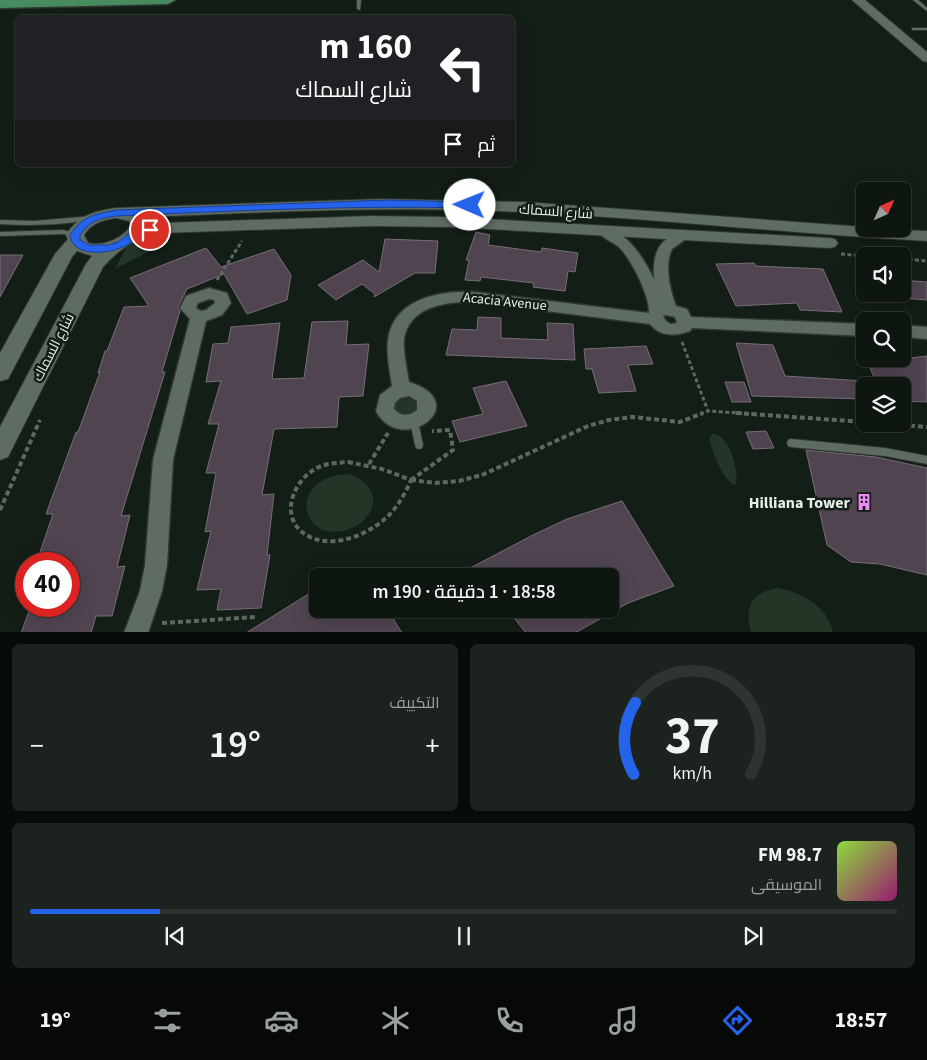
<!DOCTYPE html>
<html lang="ar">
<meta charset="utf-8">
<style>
:root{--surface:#0e1610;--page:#1c231e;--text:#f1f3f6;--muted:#9b9f9f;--line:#2e3530;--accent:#2563eb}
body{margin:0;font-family:"Source Sans 3",Cairo,sans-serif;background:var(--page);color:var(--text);direction:rtl;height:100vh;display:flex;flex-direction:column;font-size:19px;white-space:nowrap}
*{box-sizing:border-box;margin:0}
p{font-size:16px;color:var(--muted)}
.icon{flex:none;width:28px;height:28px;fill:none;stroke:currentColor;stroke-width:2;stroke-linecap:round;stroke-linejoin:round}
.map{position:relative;height:632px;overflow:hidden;direction:ltr}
.details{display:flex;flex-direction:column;gap:12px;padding:12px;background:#080c09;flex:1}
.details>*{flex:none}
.hud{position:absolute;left:15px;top:15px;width:500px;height:152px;border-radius:8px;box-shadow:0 5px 20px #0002,0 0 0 1px var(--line);direction:rtl;background:#202124;color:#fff;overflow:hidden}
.needle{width:32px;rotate:45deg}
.fabs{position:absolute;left:856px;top:182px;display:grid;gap:10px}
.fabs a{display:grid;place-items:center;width:55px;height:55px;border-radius:8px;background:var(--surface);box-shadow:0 5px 20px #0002,0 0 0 1px var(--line);font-size:25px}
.speed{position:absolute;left:15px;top:552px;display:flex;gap:10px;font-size:25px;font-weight:700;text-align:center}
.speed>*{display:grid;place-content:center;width:65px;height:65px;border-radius:50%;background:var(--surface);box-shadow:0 5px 20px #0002,0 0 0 1px var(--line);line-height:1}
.speed .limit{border:8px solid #d22;background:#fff;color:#111}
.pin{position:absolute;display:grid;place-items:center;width:42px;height:42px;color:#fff;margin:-21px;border:2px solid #fff;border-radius:50%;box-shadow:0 1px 5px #0007}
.me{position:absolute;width:55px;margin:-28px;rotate:271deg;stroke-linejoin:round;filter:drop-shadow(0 0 4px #0008)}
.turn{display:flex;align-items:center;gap:18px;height:105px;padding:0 20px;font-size:22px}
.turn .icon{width:65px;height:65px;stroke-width:2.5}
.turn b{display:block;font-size:35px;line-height:42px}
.then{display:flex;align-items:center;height:48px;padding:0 20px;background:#0003;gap:10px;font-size:19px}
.big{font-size:38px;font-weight:600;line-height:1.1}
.details .tile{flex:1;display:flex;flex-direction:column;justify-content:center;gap:8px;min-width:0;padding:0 18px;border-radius:8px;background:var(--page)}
.details .dial{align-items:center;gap:0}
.dial svg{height:130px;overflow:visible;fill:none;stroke:var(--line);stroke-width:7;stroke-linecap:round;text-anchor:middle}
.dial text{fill:var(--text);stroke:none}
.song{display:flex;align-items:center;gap:15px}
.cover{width:60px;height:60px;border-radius:8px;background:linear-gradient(135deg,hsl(90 70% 55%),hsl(320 70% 35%))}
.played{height:5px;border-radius:2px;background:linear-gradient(90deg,var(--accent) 15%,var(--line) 15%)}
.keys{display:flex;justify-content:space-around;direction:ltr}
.heat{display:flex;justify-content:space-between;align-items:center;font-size:28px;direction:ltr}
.details .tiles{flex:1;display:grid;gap:12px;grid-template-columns:1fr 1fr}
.tile:last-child{grid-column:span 2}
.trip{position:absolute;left:309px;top:568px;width:310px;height:50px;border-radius:8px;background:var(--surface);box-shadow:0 5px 20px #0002,0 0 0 1px var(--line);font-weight:600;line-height:50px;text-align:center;direction:rtl}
.menu{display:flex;height:80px;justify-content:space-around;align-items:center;background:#060906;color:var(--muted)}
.menu .icon{width:35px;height:35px}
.menu .selected{color:var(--accent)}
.menu b{font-size:22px;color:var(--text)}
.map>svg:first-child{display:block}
.green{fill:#223527}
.building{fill:#4f444f;stroke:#786d79}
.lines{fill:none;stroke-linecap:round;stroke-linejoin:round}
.service-casing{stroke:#303631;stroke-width:2}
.minor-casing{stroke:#303631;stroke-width:3}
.tertiary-casing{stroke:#303631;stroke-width:2}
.primary-casing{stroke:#303631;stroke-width:3}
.path-far1{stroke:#5e6760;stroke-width:3;stroke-dasharray:4 2.5;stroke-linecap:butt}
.path{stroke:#5e6760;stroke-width:4;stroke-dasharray:5 3;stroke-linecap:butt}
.service{fill:#5f6c62;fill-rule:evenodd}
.minor{fill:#5f6c62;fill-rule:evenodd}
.tertiary{fill:#5f6c62;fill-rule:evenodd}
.primary{fill:#488b5f;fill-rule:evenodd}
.route{fill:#2563eb;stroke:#184099}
.labels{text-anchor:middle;stroke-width:5;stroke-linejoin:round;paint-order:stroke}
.street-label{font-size:14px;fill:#e6eee8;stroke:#131e16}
.near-poi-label{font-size:16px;font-weight:bold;fill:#e6eee8;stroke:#131e16;text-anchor:end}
</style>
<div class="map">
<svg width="927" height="633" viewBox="0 0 927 633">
<rect width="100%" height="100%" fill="#131e16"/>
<g class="green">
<path d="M166 243 115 269 128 244Z"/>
<path d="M409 396 419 402V408C411 417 400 418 393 408 395 398 400 398 409 396Z"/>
<path d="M712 434C729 432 739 472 736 484L733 485C720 474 714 455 709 439Z"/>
<path d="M348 474C364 479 379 491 371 510 367 518 360 525 352 528 301 549 284 477 348 474Z"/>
<path d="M777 588C802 592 827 606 833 632H751C744 607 751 593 777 588Z"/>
</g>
<g class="building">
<path d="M476 232 490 235 488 245 541 252 542 248 578 253 575 272 568 271 565 291 533 287 534 283 481 277 480 281 465 280 469 260H466Z"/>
<path d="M385 239 438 241 435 273H415L374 297 375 294 362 284 336 300 318 285 363 260 379 272Z"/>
<path d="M206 248 221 267 274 249 291 275 287 300 247 314 224 274 187 289 178 307 180 311 162 372H165L121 516 130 515 117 567 125 566 112 616H96L91 633H21L31 606H69V564H36L53 514H46L76 432H78L100 372 98 373 105 351H107L124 307 149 306 130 278Z"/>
<path d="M0 255H23L0 297Z"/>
<path d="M754 263 756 266 823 269 842 312 800 310 797 303 736 306 716 264Z"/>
<path d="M902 280 927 282V300L902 298Z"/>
<path d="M478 317 501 318V338L548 340 547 323 573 324 575 360 446 355 452 329 477 330Z"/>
<path d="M348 321 346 345 369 344 363 396 339 397 337 427 274 429 262 495 274 494 267 555H270L261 608 217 610 221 589 197 590 211 531 205 532 216 473H206L219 424H208L221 381 206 382 213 344 228 343 231 327 280 323 272 379 304 378 312 322Z"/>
<path d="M736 343 773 345 785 376 865 381V399L752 396Z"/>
<path d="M646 346 653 364 628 365 636 391 599 393 592 369H586L584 349Z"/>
<path d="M927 356V402L902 401V386H878L866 359H902Z"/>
<path d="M506 381 527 426 460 442 452 421 483 414 473 388Z"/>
<path d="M725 382H744L751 402H732Z"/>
<path d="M766 431 774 448 753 449 746 432Z"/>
<path d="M806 450 876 457 927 468V575L880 564 851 562 827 545Z"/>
<path d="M622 501 674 586 628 603 575 633H526L507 609H610V576H455L533 535 567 519Z"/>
<path d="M318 588V609H387L402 633H246Z"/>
</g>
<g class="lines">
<g class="service-casing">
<g id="service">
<path d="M357 0H361L360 10 357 9Z"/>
<path d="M913 0H918L927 8V11Z"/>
<rect x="912" y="28" width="15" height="2"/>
<path d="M92 216 95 218 94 219C64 225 31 226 0 224V220L34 221Z"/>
<path d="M63 230 77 234 78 235 75 237 63 234 0 236V232Z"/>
<path d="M414 418 417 419 418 421 423 445 422 448 419 449 416 448 415 445 410 421 411 419Z"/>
<path d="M791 439 885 448 927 456V464L885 456 791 447 788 446 787 443 788 440Z"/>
</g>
</g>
<g class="minor-casing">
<g id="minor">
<path d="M605 228C630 234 643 258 654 279 653 260 655 244 673 235 678 233 682 231 688 233L690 236 672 249C664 265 670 290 676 306L687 309 691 317 865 324V336L692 328 690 331C676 336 660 337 650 324L474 302C447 301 409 306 404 339 403 353 407 369 409 382 476 403 401 458 376 411L380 395 392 386C390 371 386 355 388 340 393 299 440 290 474 292L649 313C650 296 632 261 620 248 614 242 603 239 598 232L600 229ZM666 315 675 317 677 323 670 324 665 320 663 316ZM409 396 417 401V410C410 416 401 417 394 409L395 403 400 398Z"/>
<path d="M209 288 227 293 231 303 222 315 206 321 173 460 167 565 162 591 148 633H124L140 591 145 565 153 460 190 319 180 308 186 296ZM210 299 214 300 215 303 206 310 201 311 196 308 198 303Z"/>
<path d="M902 325 927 327V339L902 337Z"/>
</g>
</g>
<g class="tertiary-casing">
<g id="tertiary">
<path d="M852 0H865L927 52V62L923 61Z"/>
<path d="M382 199 525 202 865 227V229L927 231V241C774 233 620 214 467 210 359 207 251 213 143 217L148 226 162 223 371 216 450 217 829 238 835 239 838 243 835 247 829 248 450 227 371 226 162 233C136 238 121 247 103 267L8 457 0 460V427L86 264 92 256 77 251 72 257 8 379 0 381V353L55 254 68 239 66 235C78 216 94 211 116 208ZM116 218 129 221 131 225C124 238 103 247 88 243L84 235C91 223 103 220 116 218Z"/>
</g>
</g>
<g class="primary-casing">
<path id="primary" d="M0 0H175L168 4 0 8Z"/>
</g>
<g class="path-far1">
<path d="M841 254 865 256"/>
<path d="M902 259 927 261"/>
<path d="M217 280 242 241"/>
<path d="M682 342 708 411 754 414"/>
<path d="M700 414 708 411"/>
</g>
<g class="path">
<path d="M736 413 865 422"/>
<path d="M886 424 927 427"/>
<path d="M348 462 382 469 411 480C405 494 397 508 386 518 366 536 327 552 302 532 280 514 294 481 315 469 325 463 337 463 348 462Z"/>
<path d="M369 464 388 433"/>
<path d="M411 480 435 483 459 481 482 475 588 426 609 420 633 417 680 422 703 413"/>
<path d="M411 480 453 450 450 430 432 431"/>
<path d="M0 510 40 420"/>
<path d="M162 623 256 617"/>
</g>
<use href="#service" class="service"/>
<use href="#minor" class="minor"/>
<use href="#tertiary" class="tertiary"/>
<use href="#primary" class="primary"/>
</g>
<path class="route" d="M388 200 470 202 475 205 470 208C352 205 234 211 116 216 98 219 91 220 80 235V240L89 245H109L118 242 133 230 150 227 155 230 153 232C138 236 137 240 125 246 110 254 72 258 70 235 84 215 93 215 116 210Z"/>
<defs>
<g id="building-bare" transform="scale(1.35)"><path d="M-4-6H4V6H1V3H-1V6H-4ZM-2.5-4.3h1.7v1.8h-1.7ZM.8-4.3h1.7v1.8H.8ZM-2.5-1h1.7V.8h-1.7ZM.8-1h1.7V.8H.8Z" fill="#ee8bf7" stroke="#131e16" stroke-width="2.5" paint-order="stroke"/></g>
</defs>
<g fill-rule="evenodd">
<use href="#building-bare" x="864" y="502"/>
</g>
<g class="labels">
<g class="street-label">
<text transform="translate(556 211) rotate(4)" y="5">شارع السماك</text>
<text transform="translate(505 301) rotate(6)" y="5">Acacia Avenue</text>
<text transform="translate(53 347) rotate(-63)" y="5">شارع السماك</text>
</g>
<g class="near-poi-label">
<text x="850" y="508">Hilliana Tower</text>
</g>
</g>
</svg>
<div class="fabs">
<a><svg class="needle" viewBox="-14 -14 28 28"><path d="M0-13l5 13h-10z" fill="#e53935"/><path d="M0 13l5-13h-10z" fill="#9b9f9f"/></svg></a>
<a><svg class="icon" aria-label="sound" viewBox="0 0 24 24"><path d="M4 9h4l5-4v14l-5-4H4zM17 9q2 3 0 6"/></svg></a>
<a><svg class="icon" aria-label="search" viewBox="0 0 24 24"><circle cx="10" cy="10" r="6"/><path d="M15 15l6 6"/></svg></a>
<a><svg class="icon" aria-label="layers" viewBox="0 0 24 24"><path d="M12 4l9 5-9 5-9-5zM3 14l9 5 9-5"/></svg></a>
</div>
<div class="speed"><div class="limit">40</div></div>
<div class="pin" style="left:150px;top:230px;background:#d93025"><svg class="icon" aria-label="arrive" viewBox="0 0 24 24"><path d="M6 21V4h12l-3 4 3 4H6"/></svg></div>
<svg class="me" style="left:470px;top:205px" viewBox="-20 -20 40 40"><circle r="19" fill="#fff"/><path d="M0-13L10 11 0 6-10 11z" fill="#2563eb"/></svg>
<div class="trip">18:58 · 1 دقيقة · 190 m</div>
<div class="hud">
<div class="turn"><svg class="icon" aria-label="left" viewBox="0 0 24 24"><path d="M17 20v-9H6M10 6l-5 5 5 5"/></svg><div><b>160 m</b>شارع السماك</div></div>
<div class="then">ثم<svg class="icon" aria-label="arrive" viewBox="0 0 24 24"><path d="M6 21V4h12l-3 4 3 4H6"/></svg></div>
</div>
</div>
<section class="details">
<div class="tiles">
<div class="tile dial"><svg viewBox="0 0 100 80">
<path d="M14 69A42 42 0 1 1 86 69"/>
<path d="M14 69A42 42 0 0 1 15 25" stroke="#2563eb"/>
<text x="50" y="56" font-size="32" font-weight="700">37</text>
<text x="50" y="72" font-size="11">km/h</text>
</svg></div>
<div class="tile"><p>التكييف</p>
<div class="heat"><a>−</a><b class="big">19°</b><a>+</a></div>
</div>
<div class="tile">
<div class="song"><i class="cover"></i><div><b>98.7 FM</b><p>الموسيقى</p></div></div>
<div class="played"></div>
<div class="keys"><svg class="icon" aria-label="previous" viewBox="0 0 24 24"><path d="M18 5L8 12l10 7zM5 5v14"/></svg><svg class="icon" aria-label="pause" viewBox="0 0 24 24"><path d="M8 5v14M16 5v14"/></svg><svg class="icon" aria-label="next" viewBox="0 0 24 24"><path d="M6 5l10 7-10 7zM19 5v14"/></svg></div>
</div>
</div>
</section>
<nav class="menu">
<b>18:57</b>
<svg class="icon selected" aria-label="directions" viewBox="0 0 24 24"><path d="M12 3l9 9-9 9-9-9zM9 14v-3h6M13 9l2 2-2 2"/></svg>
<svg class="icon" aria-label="music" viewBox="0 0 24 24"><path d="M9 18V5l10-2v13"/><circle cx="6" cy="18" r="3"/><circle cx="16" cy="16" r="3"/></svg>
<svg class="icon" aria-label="phone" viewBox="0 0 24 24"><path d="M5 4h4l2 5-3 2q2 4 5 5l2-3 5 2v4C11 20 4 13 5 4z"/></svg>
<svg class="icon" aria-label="climate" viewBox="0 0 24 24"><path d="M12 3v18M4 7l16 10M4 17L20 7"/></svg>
<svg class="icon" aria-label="car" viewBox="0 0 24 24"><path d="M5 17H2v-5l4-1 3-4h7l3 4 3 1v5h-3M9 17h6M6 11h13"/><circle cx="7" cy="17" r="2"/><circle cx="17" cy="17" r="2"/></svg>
<svg class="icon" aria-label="filters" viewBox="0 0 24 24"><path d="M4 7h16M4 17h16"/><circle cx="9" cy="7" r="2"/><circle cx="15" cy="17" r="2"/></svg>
<b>19°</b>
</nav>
